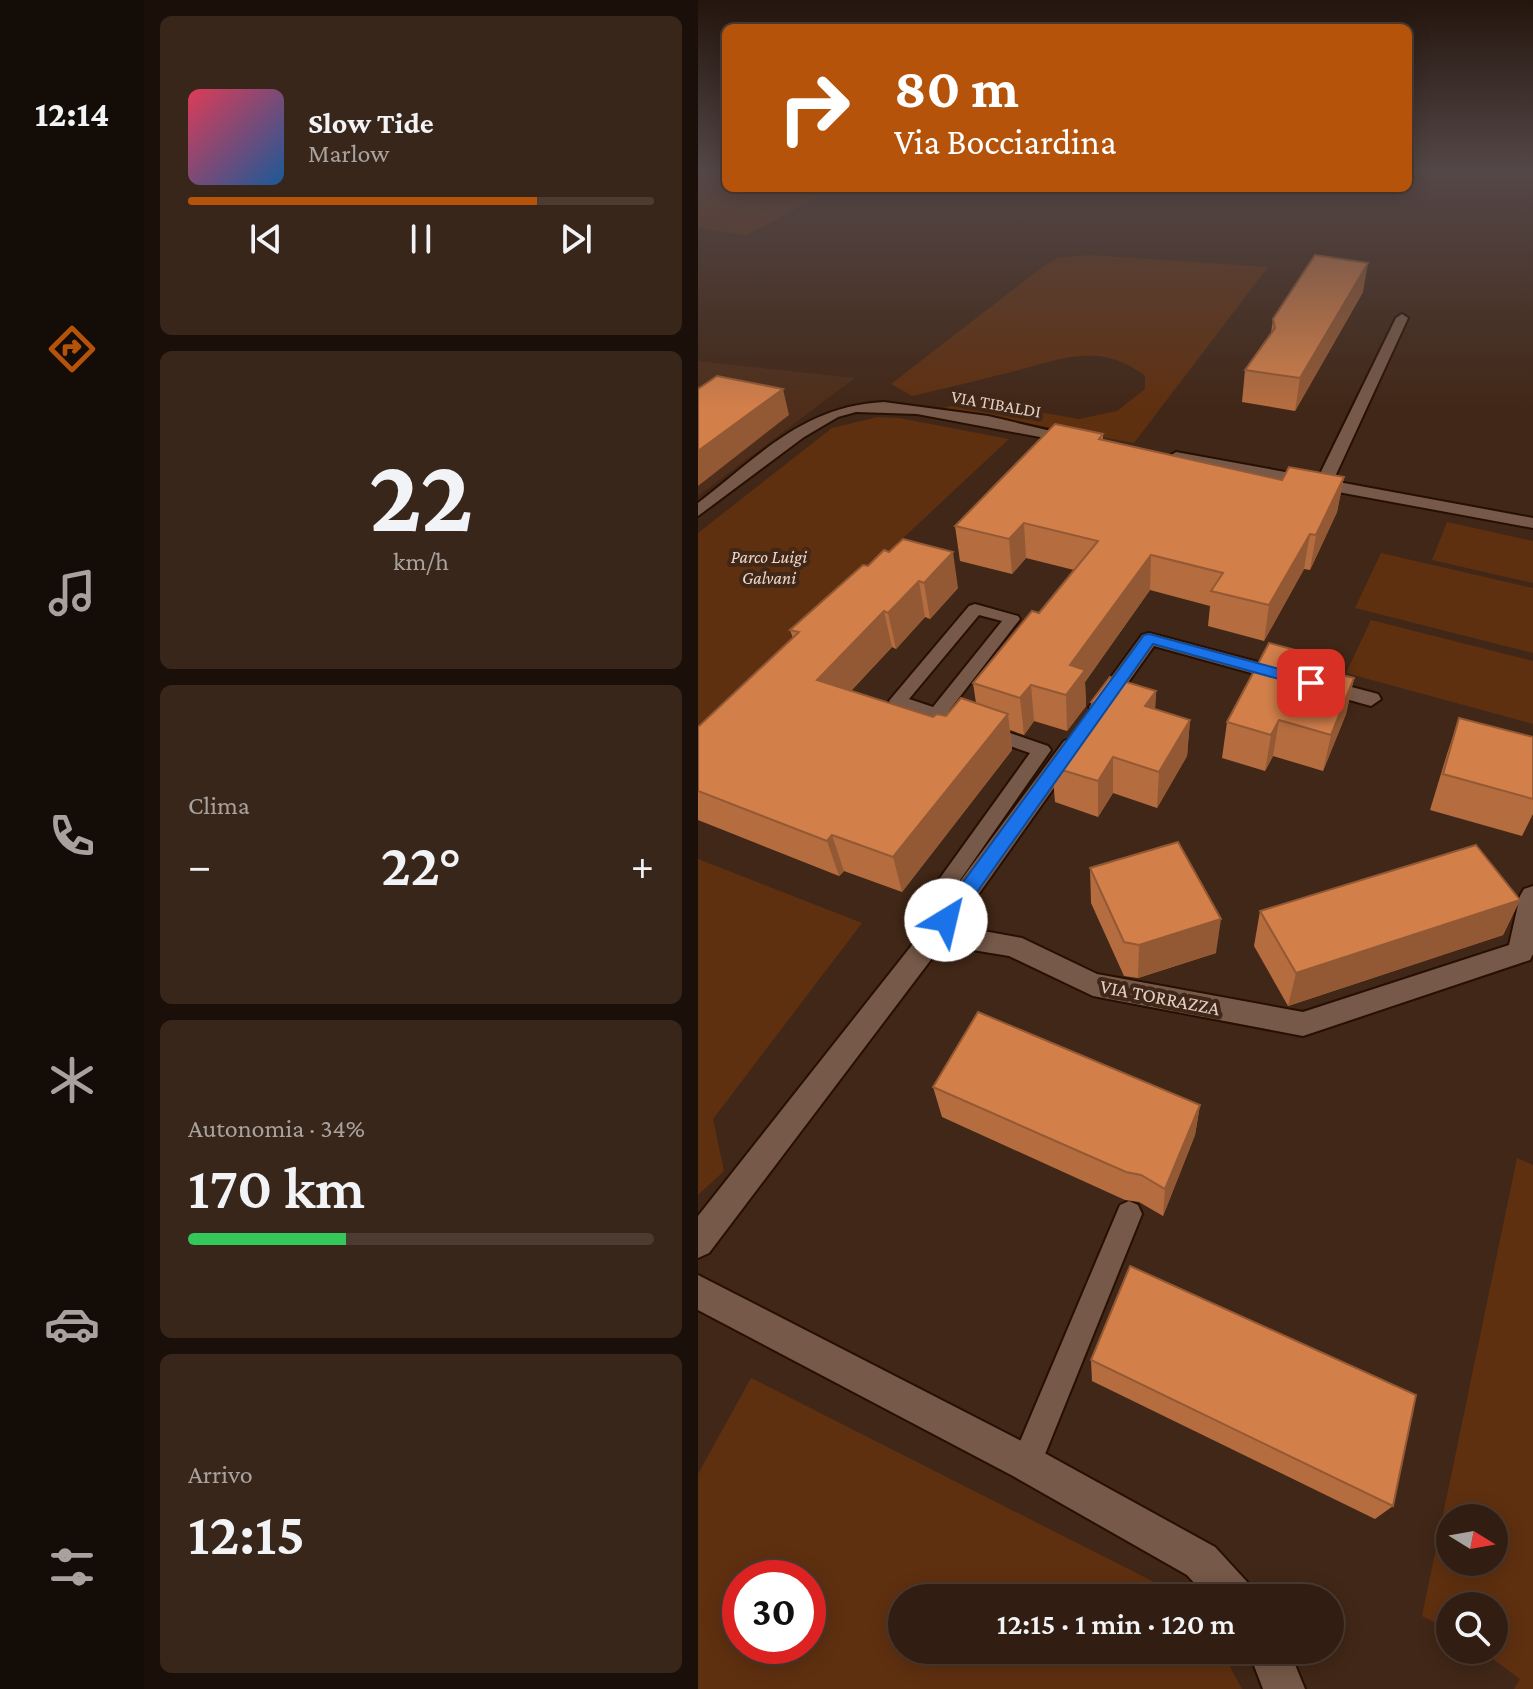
<!DOCTYPE html>
<html lang="it">
<meta charset="utf-8">
<style>
:root{--surface:#311d11;--page:#39261a;--text:#f1f3f6;--muted:#a8a29f;--line:#4c3b31;--accent:#b45309}
body{margin:0;font-family:"Crimson Pro",serif;background:var(--page);color:var(--text);height:100vh;display:flex;flex-direction:column;font-size:30px;white-space:nowrap}
*{box-sizing:border-box;margin:0}
p{font-size:26px;color:var(--muted)}
.icon{flex:none;width:44px;height:44px;fill:none;stroke:currentColor;stroke-width:2;stroke-linecap:round;stroke-linejoin:round}
.map{position:relative;flex:1;overflow:hidden}
.panel{display:flex;flex-direction:column;gap:16px;padding:16px;background:#1b1009;width:554px}
.panel>*{flex:none}
.banner{position:absolute;left:24px;top:24px;width:690px;height:168px;border-radius:12px;box-shadow:0 4px 20px #0003,0 0 0 2px var(--line);background:#b45309;color:#fff;overflow:hidden}
.needle{width:52px;rotate:101deg}
.buttons{position:absolute;left:738px;top:1504px;display:grid;gap:16px}
.buttons a{display:grid;place-items:center;width:72px;height:72px;border-radius:50%;background:var(--surface);box-shadow:0 4px 20px #0003,0 0 0 2px var(--line);font-size:40px}
.speed{position:absolute;left:24px;top:1560px;display:flex;gap:16px;font-size:40px;font-weight:700;text-align:center}
.speed>*{display:grid;place-content:center;width:104px;height:104px;border-radius:50%;background:var(--surface);box-shadow:0 4px 20px #0003,0 0 0 2px var(--line);line-height:1}
.speed .limit{border:12px solid #d22;background:#fff;color:#111}
.pin{position:absolute;display:grid;place-items:center;width:68px;height:68px;color:#fff;margin:-34px;border-radius:16px;box-shadow:0 4px 12px #0006}
.me{position:absolute;width:88px;margin:-44px;rotate:36deg;stroke-linejoin:round;filter:drop-shadow(0 0 6px #0008)}
.turn{display:flex;align-items:center;gap:28px;height:168px;padding:0 40px;font-size:36px}
.turn .icon{width:104px;height:104px;stroke-width:2.5}
.turn b{display:block;font-size:56px;line-height:68px}
.big{font-size:60px;font-weight:600;line-height:1.1}
.panel .widget{flex:1;display:flex;flex-direction:column;justify-content:center;gap:12px;min-width:0;padding:0 28px;border-radius:12px;background:var(--page)}
.panel .dial{align-items:center;gap:0}
.dial b{font-size:104px;line-height:1}
.song{display:flex;align-items:center;gap:24px}
.cover{width:96px;height:96px;border-radius:12px;background:linear-gradient(135deg,hsl(350 70% 55%),hsl(210 70% 35%))}
.played{height:8px;border-radius:4px;background:linear-gradient(90deg,var(--accent) 75%,var(--line) 75%)}
.keys{display:flex;justify-content:space-around;direction:ltr}
.heat{display:flex;justify-content:space-between;align-items:center;font-size:44px;direction:ltr}
.charge{height:12px;border-radius:6px;background:linear-gradient(90deg,#34c759 34%,var(--line) 0)}
.trip{position:absolute;left:190px;top:1584px;width:456px;height:80px;border-radius:40px;background:var(--surface);box-shadow:0 4px 20px #0003,0 0 0 2px var(--line);font-weight:600;line-height:80px;text-align:center}
main{display:flex;flex:1;min-height:0}
.tabs{display:flex;flex-direction:column;width:144px;justify-content:space-around;align-items:center;background:#140c07;color:var(--muted)}
.tabs .icon{width:56px;height:56px}
.tabs .on{color:var(--accent)}
.tabs b{font-size:36px;color:var(--text)}
.map>svg:first-child{display:block}
.built{fill:#4e2e1a}
.green{fill:#5f3010;fill-rule:evenodd}
.lines{fill:none;stroke-linecap:round;stroke-linejoin:round}
.lane-casing{stroke:#270f02;stroke-width:4}
.street-casing{stroke:#270f02;stroke-width:4}
.lane{fill:#765948;fill-rule:evenodd}
.street{fill:#765948;fill-rule:evenodd}
.wall{fill:#b56d40}
.shaded-wall{fill:#935934}
.building{fill:#d27f4a;stroke:#935934;stroke-width:2}
.route{fill:#1a73e8;stroke:#114b97;stroke-width:2}
.labels{text-anchor:middle;stroke-width:8;stroke-linejoin:round;paint-order:stroke}
.far-street-label{font-size:18px;fill:#e1cfc6;stroke:#412717}
.far-park-label{font-size:18px;font-style:italic;fill:#efd8cb;stroke:#412717}
.street-label{font-size:20px;fill:#e1cfc6;stroke:#412717}
</style>
<main>
<nav class="tabs">
<b>12:14</b>
<svg class="icon on" aria-label="directions" viewBox="0 0 24 24"><path d="M12 3l9 9-9 9-9-9zM9 14v-3h6M13 9l2 2-2 2"/></svg>
<svg class="icon" aria-label="music" viewBox="0 0 24 24"><path d="M9 18V5l10-2v13"/><circle cx="6" cy="18" r="3"/><circle cx="16" cy="16" r="3"/></svg>
<svg class="icon" aria-label="phone" viewBox="0 0 24 24"><path d="M5 4h4l2 5-3 2q2 4 5 5l2-3 5 2v4C11 20 4 13 5 4z"/></svg>
<svg class="icon" aria-label="climate" viewBox="0 0 24 24"><path d="M12 3v18M4 7l16 10M4 17L20 7"/></svg>
<svg class="icon" aria-label="car" viewBox="0 0 24 24"><path d="M5 17H2v-5l4-1 3-4h7l3 4 3 1v5h-3M9 17h6M6 11h13"/><circle cx="7" cy="17" r="2"/><circle cx="17" cy="17" r="2"/></svg>
<svg class="icon" aria-label="filters" viewBox="0 0 24 24"><path d="M4 7h16M4 17h16"/><circle cx="9" cy="7" r="2"/><circle cx="15" cy="17" r="2"/></svg>
</nav>
<section class="panel">
<div class="widget">
<div class="song"><i class="cover"></i><div><b>Slow Tide</b><p>Marlow</p></div></div>
<div class="played"></div>
<div class="keys"><svg class="icon" aria-label="previous" viewBox="0 0 24 24"><path d="M18 5L8 12l10 7zM5 5v14"/></svg><svg class="icon" aria-label="pause" viewBox="0 0 24 24"><path d="M8 5v14M16 5v14"/></svg><svg class="icon" aria-label="next" viewBox="0 0 24 24"><path d="M6 5l10 7-10 7zM19 5v14"/></svg></div>
</div>
<div class="widget dial"><b>22</b><p>km/h</p></div>
<div class="widget"><p>Clima</p>
<div class="heat"><a>−</a><b class="big">22°</b><a>+</a></div>
</div>
<div class="widget"><p>Autonomia · 34%</p><b class="big">170 km</b><div class="charge"></div></div>
<div class="widget"><p>Arrivo</p><b class="big">12:15</b></div>
</section>
<div class="map">
<svg width="835" height="1689" viewBox="0 0 835 1689">
<rect width="100%" height="100%" fill="#412717"/>
<path class="built" d="M0 361 157 378 0 496Z"/>
<g class="green">
<path d="M0 171 28 173V188H87L121 197 48 235 0 228Z"/>
<path d="M390 255 570 267 436 443 246 408 271 400 381 419 419 411 447 389V376C401 341 365 359 317 371 282 380 248 388 214 396L193 384 347 265 360 258Z"/>
<path d="M180 417 201 418 311 439 0 730V533L134 428Z"/>
<path d="M749 522 835 541V583L734 560Z"/>
<path d="M683 553 835 588V653L657 608Z"/>
<path d="M673 620 835 661V724L648 673Z"/>
<path d="M0 859 164 923 15 1119 26 1171 0 1195Z"/>
<path d="M819 1158 835 1165V1689H816L822 1679 783 1650H796V1606H752V1630L724 1616ZM752 1518H796V1562H752Z"/>
<path d="M53 1378 462 1585 474 1598H204V1650H523L544 1689H0V1474ZM42 1578H110V1646H42Z"/>
</g>
<g class="lines">
<g class="lane-casing">
<g id="lane">
<path d="M277 604 320 616 322 619 250 712 350 746 353 750 253 893 259 920 256 926 248 929 240 926 232 892 332 753 194 705 191 701 271 606ZM281 615 304 621 235 707 211 699Z"/>
<path d="M431 1201 440 1205 444 1214 339 1474 328 1478 317 1474 313 1463 422 1205Z"/>
</g>
</g>
<g class="street-casing">
<g id="street">
<path d="M704 314 710 318 635 481 835 518V528L478 462 470 457 478 452 620 478 698 318Z"/>
<path d="M186 402 290 416 387 439 379 444 219 414 158 412 140 417 106 437 0 516V503C61 456 105 406 186 402Z"/>
<path d="M451 633 680 694 683 699 673 706 456 646 409 712H395L391 707 395 702 444 635Z"/>
<path d="M374 738 382 741 385 746 382 751 258 926 324 938 399 974 605 1012 811 945 822 896 826 889 835 886V954L832 960 605 1036 395 996 311 956 244 945 11 1253 0 1258V1216L229 926 366 741Z"/>
<path d="M0 1275 341 1450 517 1547 551 1584 557 1598H510L489 1575 315 1476 0 1310Z"/>
<path d="M550 1650H591L607 1689H565Z"/>
</g>
</g>
<use href="#lane" class="lane"/>
<use href="#street" class="street"/>
</g>
<g class="wall">
<path d="M665 292 597 411 544 402 547 370 573 333 575 319Z"/>
<path d="M405 434V440L584 480 646 477 639 512 612 570 606 569 566 641 510 626 512 606 452 590 387 682 388 706 369 731 336 721 326 735 312 730 314 750 204 892 146 871 141 876 0 820V727L95 638 92 630 165 565 260 588 232 619 227 617 198 649 194 647 153 691 235 717 248 716 278 703 275 683 341 613 376 570 328 558 314 574 262 561 257 526Z"/>
<path d="M609 666 656 678 648 714 625 771 575 756 567 771 524 758 529 722Z"/>
<path d="M458 691 457 709 492 720 489 756 459 808 415 793 400 817 357 802 354 767 394 711 393 702Z"/>
<path d="M761 718 835 737V814L824 836 732 810 749 754Z"/>
<path d="M392 868 518 953 440 978 426 976 393 903Z"/>
<path d="M822 900 805 935 590 1006 556 946 562 911Z"/>
<path d="M235 1087 502 1105 497 1135 465 1216 441 1202 427 1200 244 1117Z"/>
<path d="M393 1360 695 1506 677 1519 394 1381Z"/>
</g>
<g class="shaded-wall">
<path d="M670 263 665 292 597 411 602 378Z"/>
<path d="M85 389 91 415 0 486V451Z"/>
<path d="M646 477 639 512 612 570 618 535Z"/>
<path d="M326 523 328 558 314 574 311 539Z"/>
<path d="M612 534 606 569 566 641 571 605Z"/>
<path d="M255 552 260 588 232 619 226 583Z"/>
<path d="M453 555 452 590 387 682 388 706 369 731 368 695 372 665Z"/>
<path d="M221 581 227 617 198 649 190 613Z"/>
<path d="M186 611 194 647 129 716 119 680Z"/>
<path d="M656 678 648 714 625 771 633 735Z"/>
<path d="M333 685 336 721 326 735 322 698Z"/>
<path d="M458 691 456 727 447 706Z"/>
<path d="M310 714 314 750 204 892 195 857Z"/>
<path d="M492 720 489 756 459 808 461 772Z"/>
<path d="M581 720 575 756 567 771 573 735Z"/>
<path d="M415 757V793L400 817V781Z"/>
<path d="M134 835 146 871 141 876 129 841Z"/>
<path d="M822 900 805 935 590 1006 598 973Z"/>
<path d="M523 919 518 953 440 978 441 945Z"/>
<path d="M502 1105 497 1135 465 1216 467 1189Z"/>
</g>
<g class="building">
<path d="M617 255 670 263 602 378 547 370 577 328 575 319Z"/>
<path d="M19 376 85 389 0 451V389Z"/>
<path d="M357 424 405 434 401 439 584 480 591 467 646 477 618 535 612 534 571 605 513 591 525 573 453 555 372 665 387 670 368 695 333 685 322 698 275 683 334 611 341 613 400 541 326 523 311 539 257 526Z"/>
<path d="M205 539 255 552 226 583 221 581 190 613 186 611 119 680 235 717 239 714 248 716 263 698 310 714 195 857 134 835 129 841 0 791V727L101 632 92 630 165 565 170 566 186 550 191 552Z"/>
<path d="M571 643 612 654 606 665 656 678 633 735 581 720 573 735 529 722Z"/>
<path d="M412 677 458 691 447 706 492 720 461 772 415 757 400 781 354 767 398 704 393 702Z"/>
<path d="M761 718 835 737V799L745 774Z"/>
<path d="M480 842 523 919 441 945 426 942 392 868Z"/>
<path d="M778 845 822 900 598 973 562 911Z"/>
<path d="M280 1012 502 1105 467 1189 443 1175 428 1172 235 1087Z"/>
<path d="M432 1266 718 1395 695 1506 393 1360Z"/>
</g>
<linearGradient id="sky" x2="0" y2="1"><stop stop-color="#24150d"/><stop offset="0.42" stop-color="#544747"/><stop offset="1" stop-color="#544747" stop-opacity="0"/></linearGradient>
<rect width="835" height="407" fill="url(#sky)"/>
<path class="route" d="M451 634 619 679 621 683 613 688 455 644 255 926H241L238 920 241 915 446 635Z"/>
<g class="labels">
<g class="far-street-label">
<text transform="translate(298 404) rotate(10)" y="6">VIA TIBALDI</text>
</g>
<g class="far-park-label">
<text x="71" y="563">Parco Luigi<tspan x="71" dy="21">Galvani</tspan></text>
</g>
<g class="street-label">
<text transform="translate(462 997) rotate(11)" y="7">VIA TORRAZZA</text>
</g>
</g>
</svg>
<div class="buttons">
<a><svg class="needle" viewBox="-14 -14 28 28"><path d="M0-13l5 13h-10z" fill="#e53935"/><path d="M0 13l5-13h-10z" fill="#a8a29f"/></svg></a>
<a><svg class="icon" aria-label="search" viewBox="0 0 24 24"><circle cx="10" cy="10" r="6"/><path d="M15 15l6 6"/></svg></a>
</div>
<div class="speed"><div class="limit">30</div></div>
<div class="pin" style="left:613px;top:683px;background:#d93025"><svg class="icon" aria-label="arrive" viewBox="0 0 24 24"><path d="M6 21V4h12l-3 4 3 4H6"/></svg></div>
<svg class="me" style="left:248px;top:920px" viewBox="-20 -20 40 40"><circle r="19" fill="#fff"/><path d="M0-13L10 11 0 6-10 11z" fill="#1a73e8"/></svg>
<div class="trip">12:15 · 1 min · 120 m</div>
<div class="banner">
<div class="turn"><svg class="icon" aria-label="right" viewBox="0 0 24 24"><path d="M7 20v-9h11M14 6l5 5-5 5"/></svg><div><b>80 m</b>Via Bocciardina</div></div>
</div>
</div>
</main>
